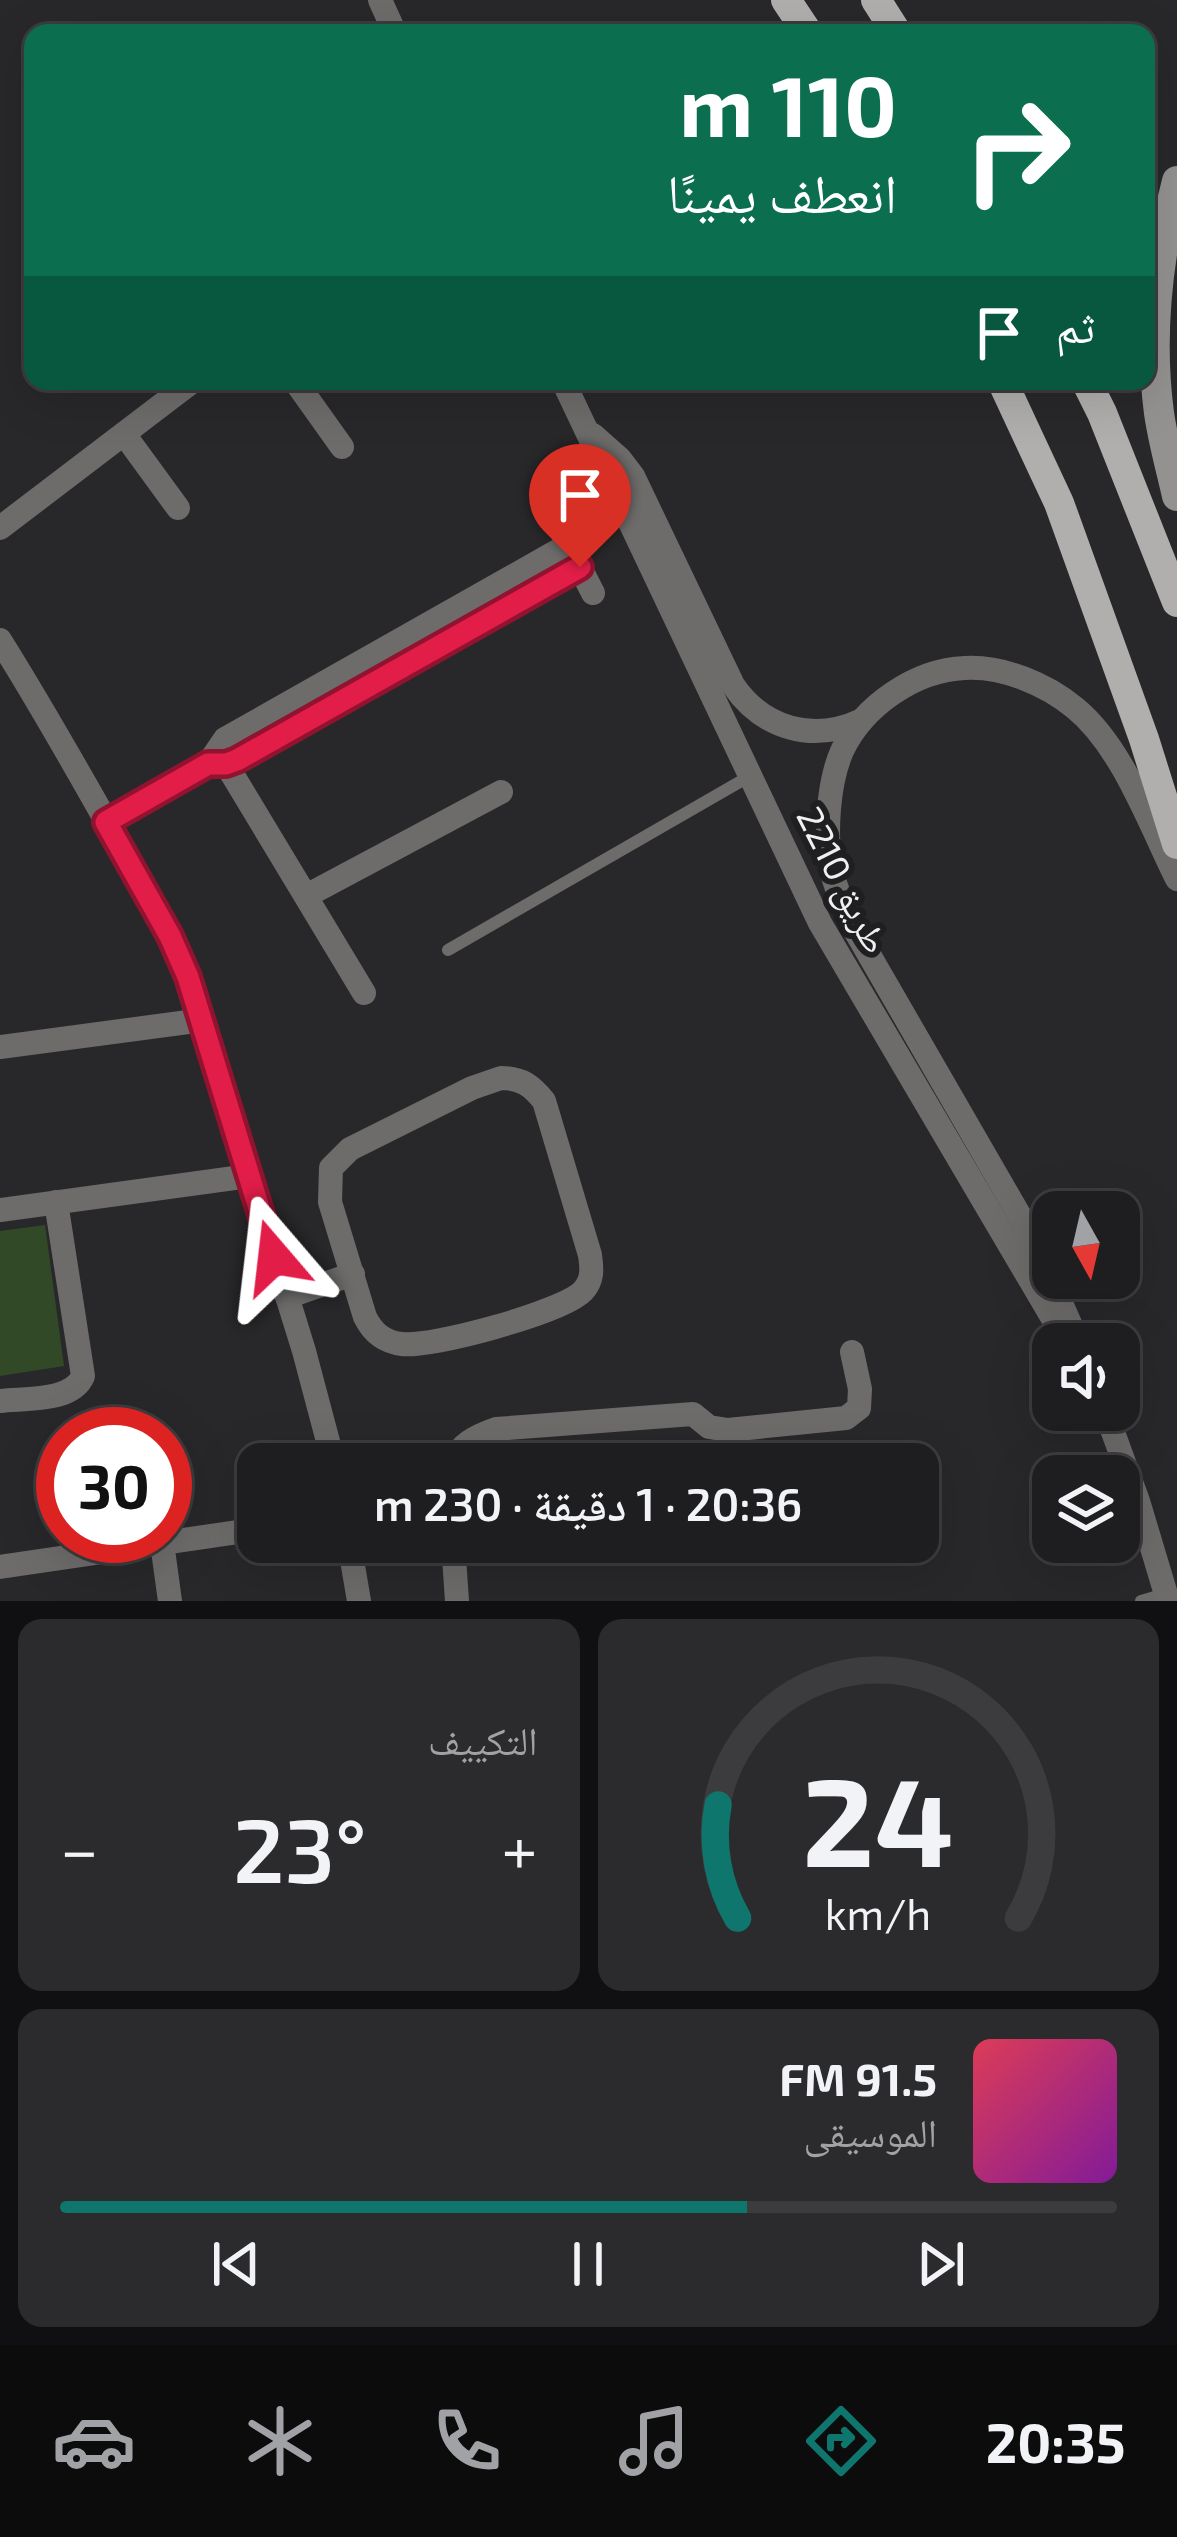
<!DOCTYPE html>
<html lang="ar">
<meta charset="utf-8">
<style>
:root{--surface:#1e1e20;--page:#2b2b2d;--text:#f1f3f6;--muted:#a1a2a5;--line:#3c3c3e;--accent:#0f766e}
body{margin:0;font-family:"Exo 2","Noto Naskh Arabic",sans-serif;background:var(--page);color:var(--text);direction:rtl;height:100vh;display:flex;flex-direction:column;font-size:45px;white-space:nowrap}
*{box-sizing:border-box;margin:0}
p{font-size:39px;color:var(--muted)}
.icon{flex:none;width:66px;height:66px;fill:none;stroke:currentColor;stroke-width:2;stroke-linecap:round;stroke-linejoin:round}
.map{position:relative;height:1601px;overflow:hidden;direction:ltr}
.panel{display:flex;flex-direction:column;gap:18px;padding:18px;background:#101012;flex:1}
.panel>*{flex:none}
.hud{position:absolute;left:24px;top:24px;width:1131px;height:366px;border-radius:24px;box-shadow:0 12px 48px #0002,0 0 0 3px var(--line);direction:rtl;background:#0b6e4f;color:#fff;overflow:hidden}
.needle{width:78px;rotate:172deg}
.buttons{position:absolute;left:1032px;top:1191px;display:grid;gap:24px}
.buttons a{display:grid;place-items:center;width:108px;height:108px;border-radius:24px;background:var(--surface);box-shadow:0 12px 48px #0002,0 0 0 3px var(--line);font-size:60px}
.speed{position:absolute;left:36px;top:1407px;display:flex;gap:24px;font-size:60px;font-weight:700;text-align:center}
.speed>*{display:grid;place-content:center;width:156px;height:156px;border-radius:50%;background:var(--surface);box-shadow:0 12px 48px #0002,0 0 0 3px var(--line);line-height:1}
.speed .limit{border:18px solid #d22;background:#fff;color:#111}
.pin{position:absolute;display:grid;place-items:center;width:102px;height:102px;color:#fff;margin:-123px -51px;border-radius:50% 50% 50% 0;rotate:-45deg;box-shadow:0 0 12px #0007}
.pin .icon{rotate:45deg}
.me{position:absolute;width:132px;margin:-66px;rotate:343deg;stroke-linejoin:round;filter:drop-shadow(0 0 9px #0008)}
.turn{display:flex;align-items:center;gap:42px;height:252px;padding:0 60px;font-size:54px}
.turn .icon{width:156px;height:156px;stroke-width:2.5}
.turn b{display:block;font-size:84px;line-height:102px}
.then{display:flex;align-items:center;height:114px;padding:0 60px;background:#0003;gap:24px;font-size:45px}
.big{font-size:90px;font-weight:600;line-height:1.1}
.panel .tile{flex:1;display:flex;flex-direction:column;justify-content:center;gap:18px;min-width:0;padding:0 42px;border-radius:24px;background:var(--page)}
.panel .dial{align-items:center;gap:0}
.dial svg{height:312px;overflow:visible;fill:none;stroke:var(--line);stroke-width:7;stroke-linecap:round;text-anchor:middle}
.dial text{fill:var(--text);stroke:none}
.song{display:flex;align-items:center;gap:36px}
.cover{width:144px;height:144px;border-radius:18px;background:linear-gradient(135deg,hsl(350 70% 55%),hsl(290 70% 35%))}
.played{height:12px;border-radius:6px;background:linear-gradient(90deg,var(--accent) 65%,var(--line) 65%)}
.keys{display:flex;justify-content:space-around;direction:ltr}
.heat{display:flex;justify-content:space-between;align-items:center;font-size:66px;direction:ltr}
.panel .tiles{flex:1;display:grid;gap:18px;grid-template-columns:1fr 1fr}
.tile:last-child{grid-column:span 2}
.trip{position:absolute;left:237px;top:1443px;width:702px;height:120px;border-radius:24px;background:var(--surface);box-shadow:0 12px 48px #0002,0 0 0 3px var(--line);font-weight:600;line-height:120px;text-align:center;direction:rtl}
.dock{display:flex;height:192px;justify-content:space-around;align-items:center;background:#0c0c0d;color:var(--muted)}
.dock .icon{width:84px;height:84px}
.dock .on{color:var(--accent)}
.dock b{font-size:54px;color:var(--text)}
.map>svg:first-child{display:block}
.green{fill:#324928}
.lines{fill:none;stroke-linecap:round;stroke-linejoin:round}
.lane{stroke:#6d6c6b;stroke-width:12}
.street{stroke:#6d6c6b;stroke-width:24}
.secondary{stroke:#939290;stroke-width:30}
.primary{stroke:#b1afad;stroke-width:30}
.route-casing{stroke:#92132f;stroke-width:30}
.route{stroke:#e11d48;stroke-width:21}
.labels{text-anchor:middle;stroke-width:12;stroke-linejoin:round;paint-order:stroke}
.street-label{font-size:36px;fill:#f0f0f2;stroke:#1f1f21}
</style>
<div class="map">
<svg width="1177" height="1601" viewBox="0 0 1177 1601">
<rect width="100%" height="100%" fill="#28282b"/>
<path class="green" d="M45 1225 64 1366 0 1376V1231Z"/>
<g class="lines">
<g class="lane">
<path d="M448 950 750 776"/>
<path d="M1141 1601 1165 1594"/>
</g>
<g class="street">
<path d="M380 0 395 33"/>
<path d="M295 381 342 447"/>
<path d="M563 381 820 923 1059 1329"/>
<path d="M124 434 178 508"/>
<path d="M593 435 620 459 633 476 733 685C763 729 813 743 862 720"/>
<path d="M544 497 593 593"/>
<path d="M0 528 193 381"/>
<path d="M0 640C40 704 77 769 114 835 140 882 166 928 188 977L304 1351 334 1464"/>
<path d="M208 764 225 739 568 545"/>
<path d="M226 764 364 993"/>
<path d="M107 822 208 764H226L237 760 580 567"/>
<path d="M306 896 501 792"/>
<path d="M0 1047 203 1020"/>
<path d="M501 1078C522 1078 532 1086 544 1101L590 1255C592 1269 593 1280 583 1291 563 1312 431 1348 402 1344 384 1342 373 1333 365 1317L330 1202 331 1168 350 1149 472 1088Z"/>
<path d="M0 1210 249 1176"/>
<path d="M287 1297 353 1274"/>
<path d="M1079 1344 1032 1237 849 920C843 903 834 885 831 868 825 834 828 783 842 751 863 706 915 670 965 668 1003 666 1046 684 1075 708 1122 746 1150 825 1177 879"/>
<path d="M0 1401C26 1398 72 1402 83 1376L56 1202"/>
<path d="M1105 1410 1138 1501 1168 1601"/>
<path d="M451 1464C460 1444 476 1436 496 1429L693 1414 709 1427 728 1430 846 1418 859 1408 860 1389 852 1352"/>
<path d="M349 1542 359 1601"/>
<path d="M453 1542 457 1601"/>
<path d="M162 1543 170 1601"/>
<path d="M0 1567 258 1529"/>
</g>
<path class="secondary" d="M1177 181C1158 255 1149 337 1159 413 1163 441 1171 469 1177 496"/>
<g class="primary">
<path d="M786 0 808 33"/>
<path d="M876 0 897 33"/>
<path d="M1002 381 1059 503 1144 739 1177 844"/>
<path d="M1086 381 1102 413 1177 602"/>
</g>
</g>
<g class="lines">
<g class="route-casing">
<path id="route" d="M274 1257 188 977 170 936 106 822 208 764H226L237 760 580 567"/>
</g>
<use href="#route" class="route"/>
</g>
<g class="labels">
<g class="street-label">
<text transform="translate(843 880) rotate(63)" y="13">طريق 2210</text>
</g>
</g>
</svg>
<div class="buttons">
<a><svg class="needle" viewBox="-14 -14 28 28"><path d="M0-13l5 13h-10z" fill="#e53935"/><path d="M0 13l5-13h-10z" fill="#a1a2a5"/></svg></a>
<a><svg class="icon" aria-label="sound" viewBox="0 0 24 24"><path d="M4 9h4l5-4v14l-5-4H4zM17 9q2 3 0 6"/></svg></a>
<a><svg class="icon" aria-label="layers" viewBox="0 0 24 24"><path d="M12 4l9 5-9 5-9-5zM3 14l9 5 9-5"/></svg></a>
</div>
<div class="speed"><div class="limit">30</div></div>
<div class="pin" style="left:580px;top:567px;background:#d93025"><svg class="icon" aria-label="arrive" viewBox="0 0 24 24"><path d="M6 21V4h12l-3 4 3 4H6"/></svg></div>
<svg class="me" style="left:274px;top:1257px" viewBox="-20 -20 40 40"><path d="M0-17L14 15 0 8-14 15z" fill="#e11d48" stroke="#fff" stroke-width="4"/></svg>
<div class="trip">20:36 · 1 دقيقة · 230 m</div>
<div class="hud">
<div class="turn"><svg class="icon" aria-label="right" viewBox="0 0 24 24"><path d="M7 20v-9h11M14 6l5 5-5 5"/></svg><div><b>110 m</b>انعطف يمينًا</div></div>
<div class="then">ثم<svg class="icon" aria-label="arrive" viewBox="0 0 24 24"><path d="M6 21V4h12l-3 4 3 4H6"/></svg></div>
</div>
</div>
<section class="panel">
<div class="tiles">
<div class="tile dial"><svg viewBox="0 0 100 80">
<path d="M14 69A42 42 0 1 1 86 69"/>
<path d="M14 69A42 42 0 0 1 9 40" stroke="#0f766e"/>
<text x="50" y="56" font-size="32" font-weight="700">24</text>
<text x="50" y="72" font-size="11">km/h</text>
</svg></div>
<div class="tile"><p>التكييف</p>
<div class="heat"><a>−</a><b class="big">23°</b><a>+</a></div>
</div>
<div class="tile">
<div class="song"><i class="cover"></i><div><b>91.5 FM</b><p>الموسيقى</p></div></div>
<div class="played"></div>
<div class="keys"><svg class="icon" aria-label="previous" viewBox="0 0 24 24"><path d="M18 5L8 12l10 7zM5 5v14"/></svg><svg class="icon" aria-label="pause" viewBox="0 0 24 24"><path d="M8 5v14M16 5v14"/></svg><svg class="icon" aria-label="next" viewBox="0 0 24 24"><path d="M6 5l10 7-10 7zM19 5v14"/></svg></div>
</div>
</div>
</section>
<nav class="dock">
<b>20:35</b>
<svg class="icon on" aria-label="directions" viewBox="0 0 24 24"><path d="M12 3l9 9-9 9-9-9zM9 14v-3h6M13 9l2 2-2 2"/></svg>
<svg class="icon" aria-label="music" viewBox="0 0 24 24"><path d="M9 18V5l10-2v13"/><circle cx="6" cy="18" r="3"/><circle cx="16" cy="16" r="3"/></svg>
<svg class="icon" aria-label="phone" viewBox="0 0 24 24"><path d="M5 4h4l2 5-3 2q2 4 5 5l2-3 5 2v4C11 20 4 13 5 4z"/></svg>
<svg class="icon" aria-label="climate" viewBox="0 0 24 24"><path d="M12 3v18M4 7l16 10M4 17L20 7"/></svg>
<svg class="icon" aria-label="car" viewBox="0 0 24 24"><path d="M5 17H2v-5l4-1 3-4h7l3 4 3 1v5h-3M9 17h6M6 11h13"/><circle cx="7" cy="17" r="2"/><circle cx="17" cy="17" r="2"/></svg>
</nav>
